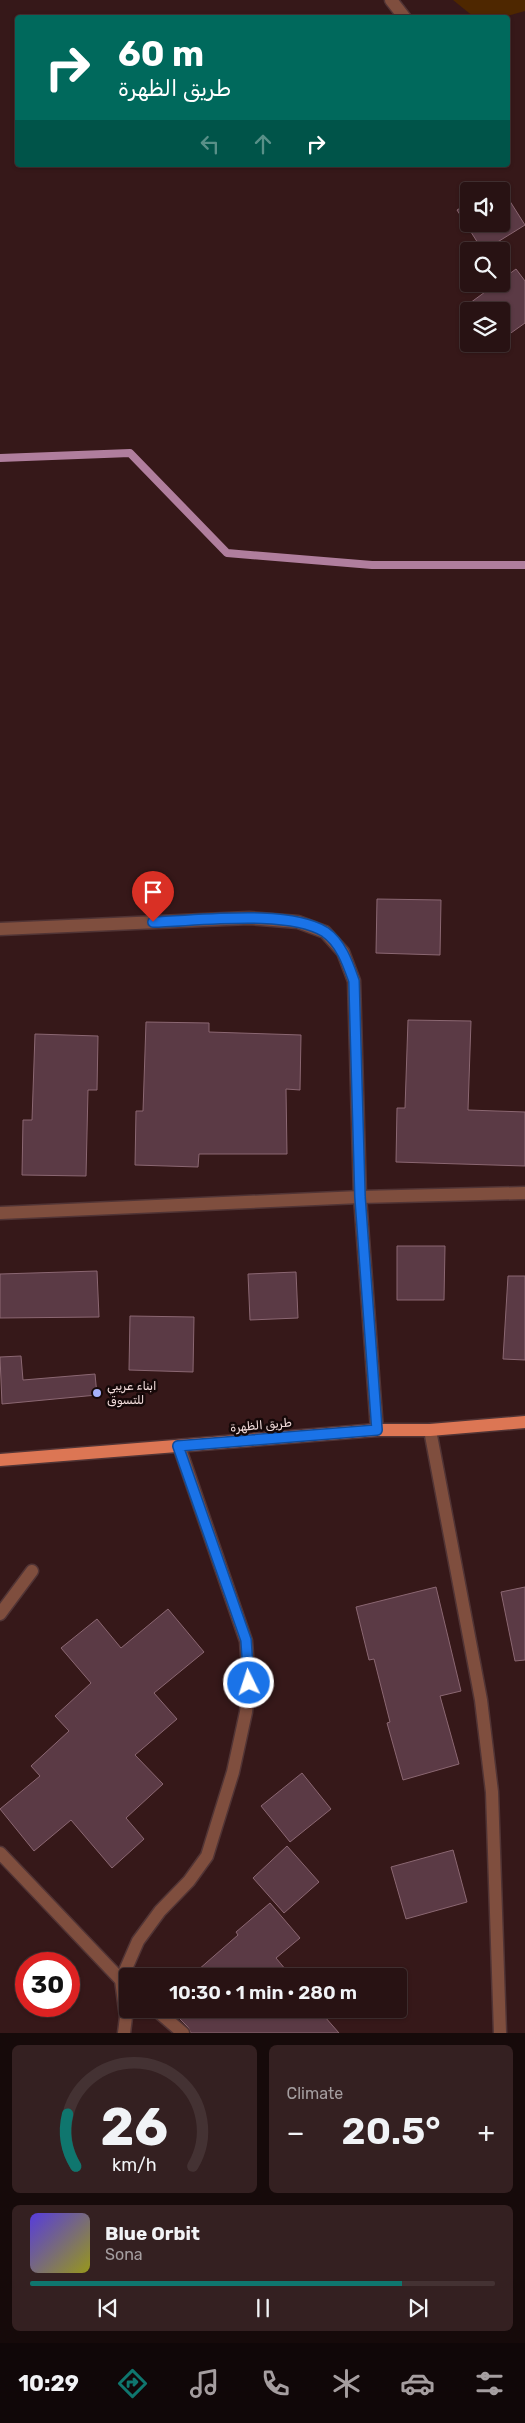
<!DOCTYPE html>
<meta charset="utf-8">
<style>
:root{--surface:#281213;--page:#342021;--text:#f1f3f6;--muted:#a59ea0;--line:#443233;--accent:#0f766e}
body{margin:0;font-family:Rubik,"Noto Sans Arabic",sans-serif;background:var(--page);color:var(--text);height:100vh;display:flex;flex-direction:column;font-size:19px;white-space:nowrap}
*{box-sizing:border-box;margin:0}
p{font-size:16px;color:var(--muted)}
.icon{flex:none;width:28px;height:28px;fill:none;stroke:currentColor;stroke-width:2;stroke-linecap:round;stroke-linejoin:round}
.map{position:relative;height:2033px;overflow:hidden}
.sheet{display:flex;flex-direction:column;gap:12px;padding:12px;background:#160a0a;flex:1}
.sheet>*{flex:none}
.banner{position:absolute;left:15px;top:15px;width:495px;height:152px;border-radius:5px;box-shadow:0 1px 4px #0004,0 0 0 1px var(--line);background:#00695c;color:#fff;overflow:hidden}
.controls{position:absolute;left:460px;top:182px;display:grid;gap:10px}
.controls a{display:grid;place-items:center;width:50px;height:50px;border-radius:5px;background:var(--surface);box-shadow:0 1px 4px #0004,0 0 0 1px var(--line);font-size:25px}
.speed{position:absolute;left:15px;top:1952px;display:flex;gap:10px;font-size:25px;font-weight:700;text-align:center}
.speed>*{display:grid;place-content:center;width:65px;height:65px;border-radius:50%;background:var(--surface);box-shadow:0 1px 4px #0004,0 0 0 1px var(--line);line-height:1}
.speed .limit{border:8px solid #d22;background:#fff;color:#111}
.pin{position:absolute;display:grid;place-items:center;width:42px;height:42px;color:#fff;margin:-51px -21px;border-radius:50% 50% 50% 0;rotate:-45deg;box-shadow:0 0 5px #0007}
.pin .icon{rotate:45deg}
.me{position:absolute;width:55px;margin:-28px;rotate:356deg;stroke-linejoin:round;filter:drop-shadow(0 0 4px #0008)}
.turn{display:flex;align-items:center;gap:18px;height:105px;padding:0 20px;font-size:22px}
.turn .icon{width:65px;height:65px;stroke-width:2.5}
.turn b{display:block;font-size:35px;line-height:42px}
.lanes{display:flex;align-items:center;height:48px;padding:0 20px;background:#0003;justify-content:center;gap:25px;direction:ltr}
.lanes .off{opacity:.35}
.big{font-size:38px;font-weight:600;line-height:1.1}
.sheet .card{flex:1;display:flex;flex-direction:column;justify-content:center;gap:8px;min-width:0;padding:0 18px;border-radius:8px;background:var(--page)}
.sheet .dial{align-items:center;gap:0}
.dial svg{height:130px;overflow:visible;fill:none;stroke:var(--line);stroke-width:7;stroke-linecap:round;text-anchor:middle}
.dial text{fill:var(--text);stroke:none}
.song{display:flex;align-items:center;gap:15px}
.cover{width:60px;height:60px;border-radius:8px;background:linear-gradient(135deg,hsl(250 70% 55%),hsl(60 70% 35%))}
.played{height:5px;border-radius:2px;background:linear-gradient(90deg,var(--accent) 80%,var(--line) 80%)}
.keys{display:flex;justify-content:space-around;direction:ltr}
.heat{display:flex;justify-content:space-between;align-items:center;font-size:28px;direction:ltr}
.sheet .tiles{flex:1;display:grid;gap:12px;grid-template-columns:1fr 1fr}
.card:last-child{grid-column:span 2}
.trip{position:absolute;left:119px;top:1968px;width:288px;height:50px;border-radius:5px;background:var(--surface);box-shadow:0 1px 4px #0004,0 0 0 1px var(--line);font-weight:600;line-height:50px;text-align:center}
.dock{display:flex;height:80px;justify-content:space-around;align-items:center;background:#100708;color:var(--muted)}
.dock .icon{width:35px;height:35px}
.dock .active{color:var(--accent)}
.dock b{font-size:22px;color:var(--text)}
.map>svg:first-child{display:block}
.green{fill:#4e2700}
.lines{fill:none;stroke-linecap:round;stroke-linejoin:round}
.stream{stroke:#b07e9d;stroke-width:8}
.building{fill:#5b3a45;stroke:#8b6772}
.minor-casing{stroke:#513435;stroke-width:15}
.major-casing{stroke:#513435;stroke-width:15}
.minor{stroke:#7f4e3e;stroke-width:12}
.major{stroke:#dc7654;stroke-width:12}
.route-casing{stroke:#114b97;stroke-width:12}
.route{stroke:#1a73e8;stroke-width:9}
.poi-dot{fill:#a5b1fc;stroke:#150808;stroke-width:2}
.labels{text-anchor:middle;stroke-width:5;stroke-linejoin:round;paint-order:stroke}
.poi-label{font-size:12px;fill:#f5dfde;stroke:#150808;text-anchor:start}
.street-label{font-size:12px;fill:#f5dfde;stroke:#150808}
</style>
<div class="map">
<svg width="525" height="2033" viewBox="0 0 525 2033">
<rect width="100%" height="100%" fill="#361819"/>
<path class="green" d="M453 0H525V11L504 17H474Z"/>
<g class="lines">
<path class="stream" d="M0 458 130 453 227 553 372 565H525"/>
</g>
<g class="building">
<path d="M499 184 525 225 483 251 457 210 469 203V224H501V191H487Z"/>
<path d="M516 269 525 281V323L501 340V311H459L496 284H501V280Z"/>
<path d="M377 899 441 900 440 955 376 953Z"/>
<path d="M408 1020 471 1021 468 1110 525 1112V1166L396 1162 397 1108H405Z"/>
<path d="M146 1022 209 1023V1032L301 1035 300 1090 286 1089 287 1154H199L198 1167 135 1165 136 1111H143Z"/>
<path d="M35 1034 98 1036 97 1090H88L86 1176 22 1175 23 1120H32Z"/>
<path d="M397 1246H445L444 1300H397Z"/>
<path d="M97 1271 99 1317 0 1318V1274Z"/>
<path d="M296 1272 298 1318 250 1320 248 1274Z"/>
<path d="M508 1276H525V1360L503 1359Z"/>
<path d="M130 1316 194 1317 193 1372 129 1370Z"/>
<path d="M21 1356 23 1380 95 1374 97 1395 2 1404 0 1357Z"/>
<path d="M436 1587 461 1691 440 1696 459 1764 403 1780 387 1723 390 1722 374 1659 369 1660 356 1607Z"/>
<path d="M525 1587V1660L515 1661 501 1592Z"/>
<path d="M168 1609 204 1652 154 1693 177 1719 135 1755 163 1784 126 1818 144 1839 112 1868 71 1820 34 1851 0 1809 40 1776 31 1766 69 1731 55 1716 91 1683 61 1648 97 1619 121 1648Z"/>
<path d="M302 1773 331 1809 290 1842 261 1806Z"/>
<path d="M287 1846 319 1882 284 1913 253 1878Z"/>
<path d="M453 1850 467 1902 406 1919 391 1867Z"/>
<path d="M270 1903 300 1938 276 1958 291 1976H186L196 1968 198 1970 238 1935 236 1932Z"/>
<path d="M170 2009H318L339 2033H191L188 2027Z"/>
</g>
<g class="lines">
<g class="minor-casing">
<g id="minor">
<path d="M391 0 405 18"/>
<path d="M0 929 249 918 298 922 325 932 343 952 354 981 360 1197 377 1430"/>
<path d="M0 1213 360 1197 525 1193"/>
<path d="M430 1430 481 1700 492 1792 500 2033"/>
<path d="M0 1614 32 1571"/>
<path d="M0 1853 121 1980 126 2017 124 2033"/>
<path d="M128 1985 121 1980 138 1941 160 1911 189 1881 207 1856 233 1772 246 1712 249 1683 246 1641 179 1446"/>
<path d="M155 2009 183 2033"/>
</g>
</g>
<g class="major-casing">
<path id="major" d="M0 1460 377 1430H430L525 1422"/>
</g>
<use href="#minor" class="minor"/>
<use href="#major" class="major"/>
</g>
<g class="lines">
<g class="route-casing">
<path id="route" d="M153 922C197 921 288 909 325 932 341 943 348 964 354 981L360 1197 377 1430 178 1446 246 1640 249 1683"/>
</g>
<use href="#route" class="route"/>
</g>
<circle class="poi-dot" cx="97" cy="1393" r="5"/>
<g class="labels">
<g class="poi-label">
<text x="107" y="1390">ابناء عريبي<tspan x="107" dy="14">للتسوق</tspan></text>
</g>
<g class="street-label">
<text transform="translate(261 1425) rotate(-5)" y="4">طريق الظهرة</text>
</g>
</g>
</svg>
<div class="controls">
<a><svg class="icon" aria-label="sound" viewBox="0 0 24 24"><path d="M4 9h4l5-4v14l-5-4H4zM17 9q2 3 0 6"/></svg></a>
<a><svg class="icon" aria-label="search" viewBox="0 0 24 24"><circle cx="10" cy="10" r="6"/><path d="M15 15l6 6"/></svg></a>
<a><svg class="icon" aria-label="layers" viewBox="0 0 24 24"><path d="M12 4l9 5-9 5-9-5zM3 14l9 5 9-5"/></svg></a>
</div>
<div class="speed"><div class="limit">30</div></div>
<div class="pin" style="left:153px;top:922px;background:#d93025"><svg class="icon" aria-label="arrive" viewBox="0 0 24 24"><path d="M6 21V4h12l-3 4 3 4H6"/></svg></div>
<svg class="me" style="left:249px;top:1683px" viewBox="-20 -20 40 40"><circle r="17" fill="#1a73e8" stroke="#fff" stroke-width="3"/><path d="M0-11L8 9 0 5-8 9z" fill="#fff"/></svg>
<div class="trip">10:30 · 1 min · 280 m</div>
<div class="banner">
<div class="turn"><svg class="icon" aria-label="right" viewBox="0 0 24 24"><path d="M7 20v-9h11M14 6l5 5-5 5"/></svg><div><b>60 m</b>طريق الظهرة</div></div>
<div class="lanes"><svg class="icon off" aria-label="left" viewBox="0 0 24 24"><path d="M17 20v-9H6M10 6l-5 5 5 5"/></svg><svg class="icon off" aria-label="ahead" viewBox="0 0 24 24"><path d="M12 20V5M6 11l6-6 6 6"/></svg><svg class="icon" aria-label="right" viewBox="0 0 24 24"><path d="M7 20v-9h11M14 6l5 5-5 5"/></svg></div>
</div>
</div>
<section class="sheet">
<div class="tiles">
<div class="card dial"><svg viewBox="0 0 100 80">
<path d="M14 69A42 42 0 1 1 86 69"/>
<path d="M14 69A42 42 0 0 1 9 37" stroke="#0f766e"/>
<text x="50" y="56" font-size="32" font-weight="700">26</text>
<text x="50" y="72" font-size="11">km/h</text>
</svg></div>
<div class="card"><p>Climate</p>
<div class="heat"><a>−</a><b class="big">20.5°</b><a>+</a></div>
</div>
<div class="card">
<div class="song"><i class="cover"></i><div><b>Blue Orbit</b><p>Sona</p></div></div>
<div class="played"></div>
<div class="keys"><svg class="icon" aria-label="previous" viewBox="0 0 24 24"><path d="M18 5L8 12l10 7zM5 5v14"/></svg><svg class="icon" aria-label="pause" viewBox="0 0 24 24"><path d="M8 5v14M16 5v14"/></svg><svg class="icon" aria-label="next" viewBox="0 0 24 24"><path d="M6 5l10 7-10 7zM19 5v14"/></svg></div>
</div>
</div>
</section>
<nav class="dock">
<b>10:29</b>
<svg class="icon active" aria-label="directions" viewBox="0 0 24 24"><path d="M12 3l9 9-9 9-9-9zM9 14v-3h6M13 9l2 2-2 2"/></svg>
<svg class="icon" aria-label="music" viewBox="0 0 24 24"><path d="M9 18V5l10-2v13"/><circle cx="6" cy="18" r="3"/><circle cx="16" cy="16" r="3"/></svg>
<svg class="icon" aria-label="phone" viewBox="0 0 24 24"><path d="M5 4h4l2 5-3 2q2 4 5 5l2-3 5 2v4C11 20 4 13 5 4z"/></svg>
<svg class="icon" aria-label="climate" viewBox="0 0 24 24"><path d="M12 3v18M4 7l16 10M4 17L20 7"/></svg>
<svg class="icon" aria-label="car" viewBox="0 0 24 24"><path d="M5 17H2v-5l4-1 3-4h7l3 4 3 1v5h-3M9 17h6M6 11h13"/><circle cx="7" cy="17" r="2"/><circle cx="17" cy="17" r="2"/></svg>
<svg class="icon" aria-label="filters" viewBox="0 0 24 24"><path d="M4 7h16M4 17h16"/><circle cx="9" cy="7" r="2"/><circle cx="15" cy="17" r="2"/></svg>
</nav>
